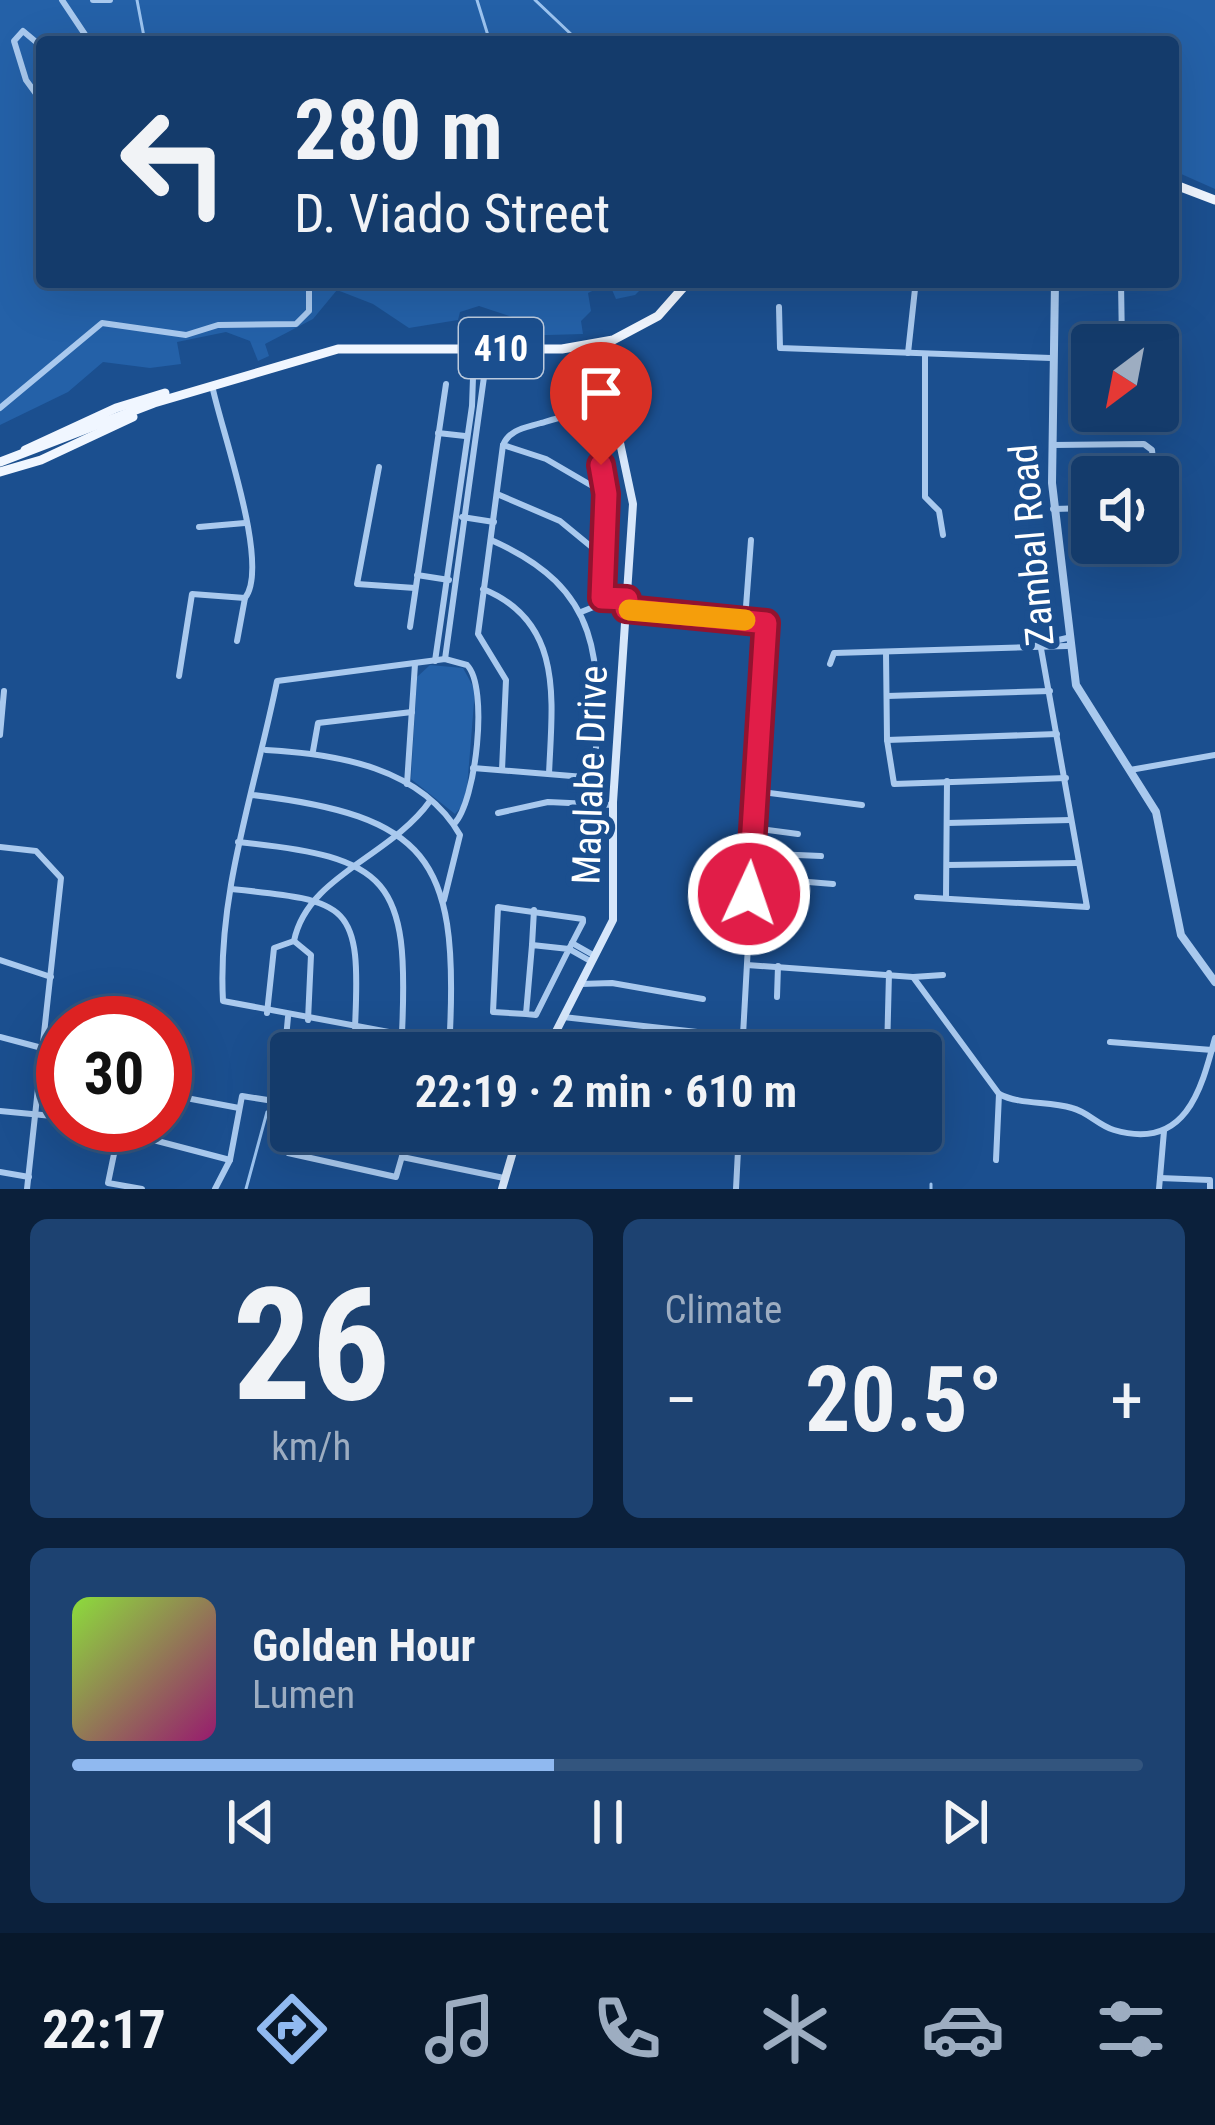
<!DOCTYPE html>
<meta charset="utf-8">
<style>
:root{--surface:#143b6b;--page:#1d4271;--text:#f1f3f6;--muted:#9dadc1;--line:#33557e;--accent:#90b9f0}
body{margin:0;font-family:"Roboto Condensed",sans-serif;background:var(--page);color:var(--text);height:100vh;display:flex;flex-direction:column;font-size:45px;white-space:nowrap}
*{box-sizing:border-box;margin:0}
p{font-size:39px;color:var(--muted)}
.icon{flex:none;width:66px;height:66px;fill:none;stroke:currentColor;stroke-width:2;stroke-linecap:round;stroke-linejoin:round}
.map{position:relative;height:1189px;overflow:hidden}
.details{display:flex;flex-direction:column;gap:30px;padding:30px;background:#0b203b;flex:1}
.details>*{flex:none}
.banner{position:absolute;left:36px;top:36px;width:1143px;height:252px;border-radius:12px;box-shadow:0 12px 48px #0002,0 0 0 3px var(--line);background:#143b6b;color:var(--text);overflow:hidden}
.needle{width:78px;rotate:212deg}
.tools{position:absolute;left:1071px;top:324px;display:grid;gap:24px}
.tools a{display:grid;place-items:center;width:108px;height:108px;border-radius:12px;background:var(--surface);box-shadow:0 12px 48px #0002,0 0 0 3px var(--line);font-size:60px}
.speed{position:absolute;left:36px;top:996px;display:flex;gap:24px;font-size:60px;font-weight:700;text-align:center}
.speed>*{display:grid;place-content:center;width:156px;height:156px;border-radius:50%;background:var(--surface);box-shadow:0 12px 48px #0002,0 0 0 3px var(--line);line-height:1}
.speed .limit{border:18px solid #d22;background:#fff;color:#111}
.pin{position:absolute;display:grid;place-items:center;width:102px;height:102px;color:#fff;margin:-123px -51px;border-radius:50% 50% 50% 0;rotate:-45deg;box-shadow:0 0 12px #0007}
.pin .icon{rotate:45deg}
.me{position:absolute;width:132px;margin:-66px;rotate:3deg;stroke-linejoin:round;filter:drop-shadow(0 0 9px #0008)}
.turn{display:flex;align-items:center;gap:42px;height:252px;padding:0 60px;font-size:54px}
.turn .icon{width:156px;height:156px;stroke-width:2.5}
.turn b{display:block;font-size:84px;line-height:102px}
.big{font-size:90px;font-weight:700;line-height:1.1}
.details .tile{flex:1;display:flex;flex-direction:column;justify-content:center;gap:18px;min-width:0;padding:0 42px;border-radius:18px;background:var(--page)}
.details .dial{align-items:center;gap:0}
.dial b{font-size:156px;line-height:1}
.song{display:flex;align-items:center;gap:36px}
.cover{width:144px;height:144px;border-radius:18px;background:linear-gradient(135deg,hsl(90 70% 55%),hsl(320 70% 35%))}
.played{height:12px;border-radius:6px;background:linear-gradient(90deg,var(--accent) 45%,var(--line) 45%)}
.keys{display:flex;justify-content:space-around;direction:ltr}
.heat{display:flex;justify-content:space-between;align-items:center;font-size:66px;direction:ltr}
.details .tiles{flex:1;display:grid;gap:30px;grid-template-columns:1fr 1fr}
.tile:last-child{grid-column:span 2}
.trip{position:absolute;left:270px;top:1032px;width:672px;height:120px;border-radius:12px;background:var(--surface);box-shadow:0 12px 48px #0002,0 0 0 3px var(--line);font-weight:700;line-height:120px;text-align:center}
.tab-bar{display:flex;height:192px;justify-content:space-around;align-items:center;background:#08182b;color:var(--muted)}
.tab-bar .icon{width:84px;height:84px}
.tab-bar .active{color:var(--accent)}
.tab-bar b{font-size:54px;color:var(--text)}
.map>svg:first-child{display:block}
.green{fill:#2461a8}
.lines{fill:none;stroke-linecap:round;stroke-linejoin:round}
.stream{stroke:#9cc4f0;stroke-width:3}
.minor{stroke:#a9c9ee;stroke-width:6}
.tertiary{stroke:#a9c9ee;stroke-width:8}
.secondary{stroke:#d6e6fa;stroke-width:8}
.primary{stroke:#f0f6ff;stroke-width:9}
.route-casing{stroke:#92132f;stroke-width:30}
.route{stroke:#e11d48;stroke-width:21}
.slow{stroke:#f59e0b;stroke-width:21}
.labels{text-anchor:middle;stroke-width:12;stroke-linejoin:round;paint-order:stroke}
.shield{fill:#1b4f8f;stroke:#bbcadd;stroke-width:3}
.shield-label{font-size:36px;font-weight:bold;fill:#fff}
.street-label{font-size:39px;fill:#fff;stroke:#1b4f8f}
</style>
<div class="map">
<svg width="1215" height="1189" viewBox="0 0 1215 1189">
<rect width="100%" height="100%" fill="#1b4f8f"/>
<g class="green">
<path d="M0 0H1215V189L1179 173 1173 163V42H42V282H648L635 295 616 299 609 283 588 293 591 311 581 321 583 334 513 336 515 318 479 306 460 312 458 320 409 328 373 304 337 290 313 319 265 344 269 356 258 361 250 341 226 332 177 342 181 364 150 368 103 362 68 392 0 425Z"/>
<path d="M430 665 463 668 475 690 466 801 455 814 411 779 417 677Z"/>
</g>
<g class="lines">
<g class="stream">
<path d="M137 0 145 42"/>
<path d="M477 0 490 42"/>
<path d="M535 0 573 36 591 42"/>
<path d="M246 1189 267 1112"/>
<path d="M931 1189V1184"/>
</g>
<g class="minor">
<path d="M62 0 90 42"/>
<path d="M93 0H110"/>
<path d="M42 47 23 31 14 41 26 80 42 102"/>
<path d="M1121 282 1122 345"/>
<path d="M779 307 780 348 1051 358"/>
<path d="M908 353 915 289 921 282"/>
<path d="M925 354V497L939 511 943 535"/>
<path d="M0 408 102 323 186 335 218 325 296 324 309 311V282"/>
<path d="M438 433 465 436"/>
<path d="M503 445 546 459 606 494"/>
<path d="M1053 445 1144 444 1152 450 1155 477"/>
<path d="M379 467 357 584 415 588"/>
<path d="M497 494 560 521 605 558"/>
<path d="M1053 509 1092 508"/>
<path d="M462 517 494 522"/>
<path d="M199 527 245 523"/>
<path d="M417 575 449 580"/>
<path d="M483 589C565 622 552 702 549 774"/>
<path d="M602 598 627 599"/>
<path d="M599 608 766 624 742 1053"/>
<path d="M745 620 751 540"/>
<path d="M410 627 446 384"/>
<path d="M237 641 245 598"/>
<path d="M1037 645 1067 638"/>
<path d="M886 652 887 740 894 784 1066 778"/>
<path d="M445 659 488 348"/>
<path d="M435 661 472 406 474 349"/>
<path d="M830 664 834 653 1067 646"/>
<path d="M179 676 192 594 245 598C271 565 220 427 212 385"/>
<path d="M887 696 1050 691"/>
<path d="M0 735 4 691"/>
<path d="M887 740 1057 734"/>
<path d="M266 750C337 754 421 767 460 835L444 900"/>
<path d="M313 751 318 723 412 712"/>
<path d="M473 768 584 777 595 768C601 659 603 589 491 540"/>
<path d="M502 770 506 680 478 634 503 445C510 429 525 428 541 423 555 419 572 412 585 422 617 446 606 567 601 604L581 612"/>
<path d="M1130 770 1215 755"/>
<path d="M407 784 415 664"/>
<path d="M755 791 862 805"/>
<path d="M253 795C427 816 458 858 450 1031L437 1041 223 1001C217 892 256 786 277 681L445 659 467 665C489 687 476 802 454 824"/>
<path d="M498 813 548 802 613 805"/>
<path d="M947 823 1071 820"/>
<path d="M753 828 798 834"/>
<path d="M238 842C391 857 409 880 402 1033"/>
<path d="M0 847 36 851 61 878 27 1189"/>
<path d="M753 853 821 856"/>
<path d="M947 865 1077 863"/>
<path d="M231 889C351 901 361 903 355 1027"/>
<path d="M749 894 778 895 784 880 833 884"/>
<path d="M917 897 1087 907 1040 643"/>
<path d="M946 897 947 781"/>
<path d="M294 941C307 876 390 857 430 801"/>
<path d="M572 943 595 956"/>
<path d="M532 945 534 910"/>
<path d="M0 960 51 977"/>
<path d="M747 965 913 977 999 1094C1020 1105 1048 1101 1072 1108 1088 1112 1098 1125 1114 1130 1185 1151 1201 1091 1215 1038"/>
<path d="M913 977 943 975"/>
<path d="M581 984 612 983 703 999"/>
<path d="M777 997 778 966"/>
<path d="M267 1013 274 948 294 941 311 955 308 1020"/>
<path d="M526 1014 536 1015 569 949 583 922V919L498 907 493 1012 526 1014 532 945 569 949 592 962"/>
<path d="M288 1017 280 1102 291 1104"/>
<path d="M563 1017 742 1037"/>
<path d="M0 1037 42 1048"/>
<path d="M1110 1042 1212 1050"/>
<path d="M887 1053 889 973"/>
<path d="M165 1094 239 1108"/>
<path d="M0 1111 63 1117"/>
<path d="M120 1125 108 1183 142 1189"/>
<path d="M119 1131 230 1160"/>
<path d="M293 1131 288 1153 396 1177 405 1146 328 1131"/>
<path d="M441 1131H453"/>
<path d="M885 1131 897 1133"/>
<path d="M402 1157 504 1178"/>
<path d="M996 1160 999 1094"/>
<path d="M0 1172 29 1177"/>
<path d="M1160 1178 1210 1180V1189"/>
<path d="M215 1189 230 1160 242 1096 280 1102"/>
<path d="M736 1189 739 1131"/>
<path d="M1159 1189 1164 1131"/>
</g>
<path class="tertiary" d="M1055 282 1052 483 1076 685 1156 812 1181 935 1215 982"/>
<g class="secondary">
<path d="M545 1053 613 920V802L633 504 615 419 590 346"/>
<path d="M502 1189 519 1131"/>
</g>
<g class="primary">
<path d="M1173 184 1215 200"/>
<path d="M25 450 116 408 165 393"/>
<path d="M0 462 154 403 338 349H562L613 340 658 316 688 282"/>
<path d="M0 472 41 460 133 417"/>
</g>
</g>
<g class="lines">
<g class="route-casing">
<path id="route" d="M601 465 606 494 602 598 627 599 626 609 766 623 749 894"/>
</g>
<use href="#route" class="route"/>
<path class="slow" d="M629 610 745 620"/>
</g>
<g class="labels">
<rect class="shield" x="459" y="318" width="84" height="60" rx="9"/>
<g class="shield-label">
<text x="501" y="361">410</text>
</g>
<g class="street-label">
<text transform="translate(1031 545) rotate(-95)" y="14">Zambal Road</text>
<text transform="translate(589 775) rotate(-88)" y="14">Maglabe Drive</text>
</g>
</g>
</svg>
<div class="tools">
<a><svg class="needle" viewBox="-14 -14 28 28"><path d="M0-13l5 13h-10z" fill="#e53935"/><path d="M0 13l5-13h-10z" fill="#9dadc1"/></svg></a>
<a><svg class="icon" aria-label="sound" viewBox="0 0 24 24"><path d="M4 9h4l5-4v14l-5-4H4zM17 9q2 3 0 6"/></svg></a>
</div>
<div class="speed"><div class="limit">30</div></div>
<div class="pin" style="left:601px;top:465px;background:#d93025"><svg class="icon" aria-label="arrive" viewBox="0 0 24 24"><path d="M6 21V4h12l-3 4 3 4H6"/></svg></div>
<svg class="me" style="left:749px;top:894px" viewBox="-20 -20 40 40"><circle r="17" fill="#e11d48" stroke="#fff" stroke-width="3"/><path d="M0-11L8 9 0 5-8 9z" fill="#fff"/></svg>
<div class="trip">22:19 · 2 min · 610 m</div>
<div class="banner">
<div class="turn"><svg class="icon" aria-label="left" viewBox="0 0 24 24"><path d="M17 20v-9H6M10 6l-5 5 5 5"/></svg><div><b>280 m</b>D. Viado Street</div></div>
</div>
</div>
<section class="details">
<div class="tiles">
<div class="tile dial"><b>26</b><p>km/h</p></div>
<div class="tile"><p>Climate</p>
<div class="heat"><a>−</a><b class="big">20.5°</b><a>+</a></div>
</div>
<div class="tile">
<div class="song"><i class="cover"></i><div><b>Golden Hour</b><p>Lumen</p></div></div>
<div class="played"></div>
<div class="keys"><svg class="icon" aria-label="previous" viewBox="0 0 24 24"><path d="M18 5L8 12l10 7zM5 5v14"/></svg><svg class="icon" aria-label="pause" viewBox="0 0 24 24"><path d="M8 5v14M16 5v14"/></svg><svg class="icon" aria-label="next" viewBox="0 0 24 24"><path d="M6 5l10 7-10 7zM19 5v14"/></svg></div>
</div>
</div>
</section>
<nav class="tab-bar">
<b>22:17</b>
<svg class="icon active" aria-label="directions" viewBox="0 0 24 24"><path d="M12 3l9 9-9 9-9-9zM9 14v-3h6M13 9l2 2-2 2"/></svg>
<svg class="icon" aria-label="music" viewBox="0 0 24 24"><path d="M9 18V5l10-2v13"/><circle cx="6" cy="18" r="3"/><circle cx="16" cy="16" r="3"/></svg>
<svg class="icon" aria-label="phone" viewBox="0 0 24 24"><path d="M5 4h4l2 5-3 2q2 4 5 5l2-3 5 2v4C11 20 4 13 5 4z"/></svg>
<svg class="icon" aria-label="climate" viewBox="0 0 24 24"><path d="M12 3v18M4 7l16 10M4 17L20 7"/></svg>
<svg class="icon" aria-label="car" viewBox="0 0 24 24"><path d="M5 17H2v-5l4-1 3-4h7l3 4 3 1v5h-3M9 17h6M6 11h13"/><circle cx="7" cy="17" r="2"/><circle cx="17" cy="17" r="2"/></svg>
<svg class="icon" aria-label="filters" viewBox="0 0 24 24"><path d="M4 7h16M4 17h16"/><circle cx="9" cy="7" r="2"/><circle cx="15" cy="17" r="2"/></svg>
</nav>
